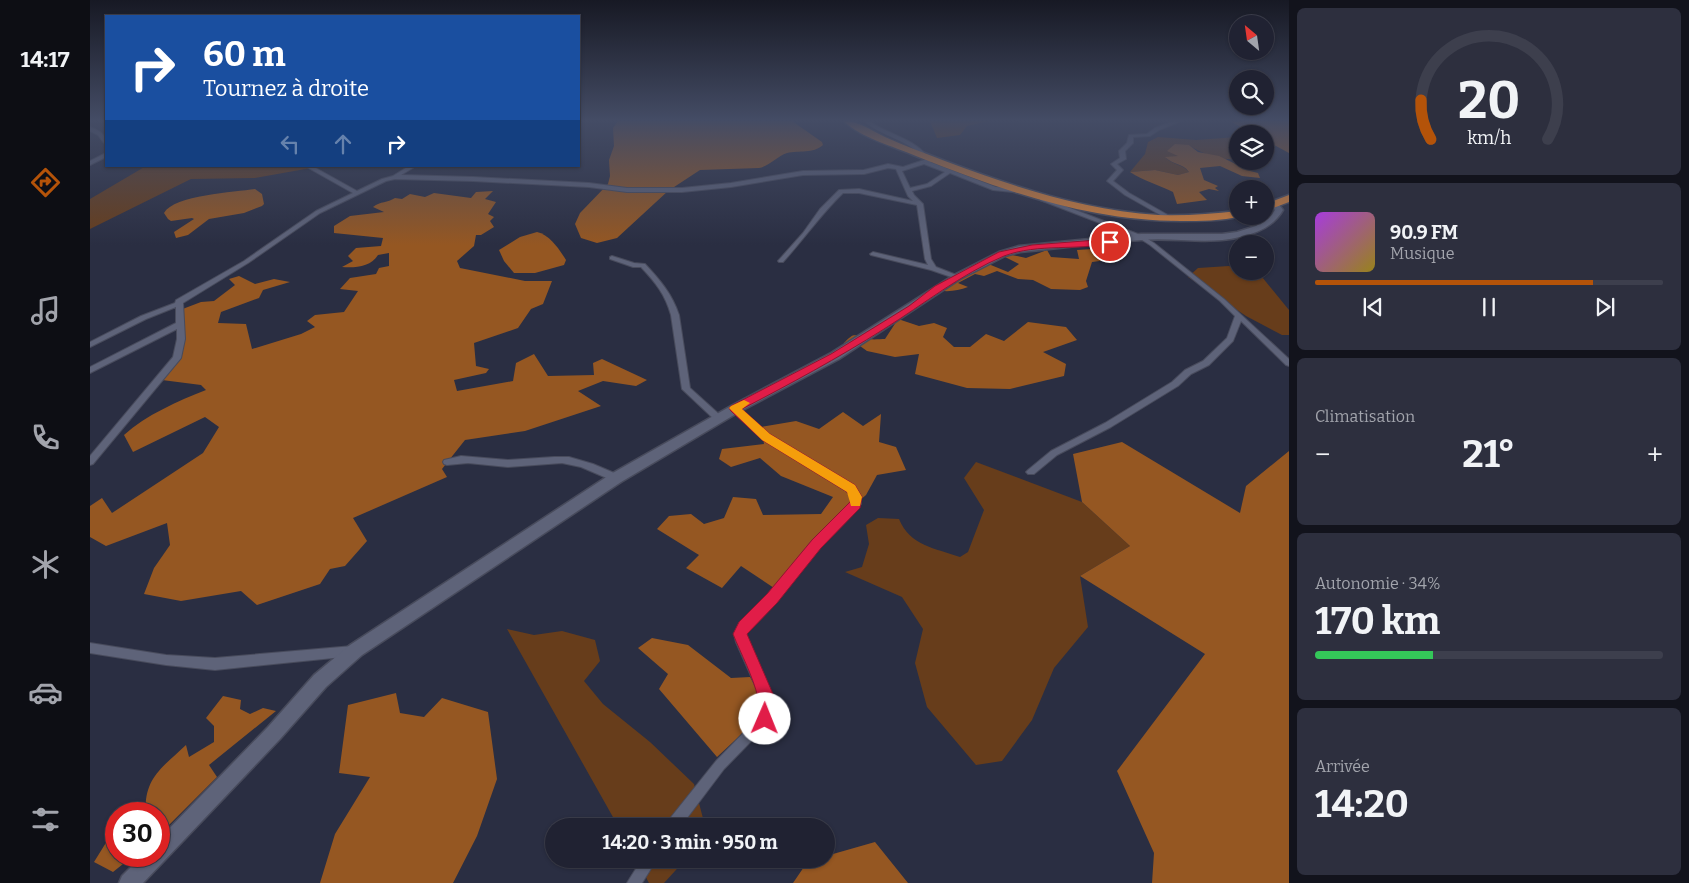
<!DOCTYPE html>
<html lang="fr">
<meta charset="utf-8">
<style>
:root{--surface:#202232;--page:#2d2f3e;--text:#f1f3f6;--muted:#a2a4ac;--line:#3d3f4d;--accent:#b45309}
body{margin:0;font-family:Bitter,serif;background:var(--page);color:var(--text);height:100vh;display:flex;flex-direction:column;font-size:19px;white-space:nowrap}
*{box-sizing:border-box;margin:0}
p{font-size:16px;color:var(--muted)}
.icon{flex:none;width:28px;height:28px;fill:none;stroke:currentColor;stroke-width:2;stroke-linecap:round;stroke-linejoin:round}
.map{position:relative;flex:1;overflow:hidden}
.details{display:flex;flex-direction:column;gap:8px;padding:8px;background:#12131c;width:400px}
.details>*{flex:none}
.hud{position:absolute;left:15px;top:15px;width:475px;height:152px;border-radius:0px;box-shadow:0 1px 4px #0004,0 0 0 1px var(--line);background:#1a4fa0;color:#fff;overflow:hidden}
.needle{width:32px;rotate:331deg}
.tools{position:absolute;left:1139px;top:15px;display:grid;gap:10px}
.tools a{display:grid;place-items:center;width:45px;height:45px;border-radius:50%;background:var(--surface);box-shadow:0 1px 4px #0004,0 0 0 1px var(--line);font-size:25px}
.speed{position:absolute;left:15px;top:802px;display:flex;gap:10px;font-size:25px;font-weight:700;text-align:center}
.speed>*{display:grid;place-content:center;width:65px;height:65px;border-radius:50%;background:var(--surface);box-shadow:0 1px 4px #0004,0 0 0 1px var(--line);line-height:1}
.speed .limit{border:8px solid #d22;background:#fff;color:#111}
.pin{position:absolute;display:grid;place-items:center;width:42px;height:42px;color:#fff;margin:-21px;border:2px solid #fff;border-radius:50%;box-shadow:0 1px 5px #0007}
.me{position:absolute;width:55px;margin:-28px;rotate:1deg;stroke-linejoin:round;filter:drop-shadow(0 0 4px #0008)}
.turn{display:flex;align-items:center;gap:18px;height:105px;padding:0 15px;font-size:22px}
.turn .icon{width:65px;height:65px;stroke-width:2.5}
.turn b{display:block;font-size:35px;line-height:42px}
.lanes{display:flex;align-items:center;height:48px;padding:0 15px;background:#0003;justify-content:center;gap:25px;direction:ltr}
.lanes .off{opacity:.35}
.big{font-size:38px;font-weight:700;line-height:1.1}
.details .card{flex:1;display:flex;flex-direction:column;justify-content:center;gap:8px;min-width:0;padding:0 18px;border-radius:8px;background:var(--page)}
.details .dial{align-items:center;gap:0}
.dial svg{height:130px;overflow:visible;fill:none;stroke:var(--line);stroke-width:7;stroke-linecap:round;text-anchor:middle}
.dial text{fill:var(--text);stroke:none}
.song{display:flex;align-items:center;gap:15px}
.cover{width:60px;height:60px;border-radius:8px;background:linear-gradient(135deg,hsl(280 70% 55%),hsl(50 70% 35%))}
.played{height:5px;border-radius:2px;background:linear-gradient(90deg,var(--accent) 80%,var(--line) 80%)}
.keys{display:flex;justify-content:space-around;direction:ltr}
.heat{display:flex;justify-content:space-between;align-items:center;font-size:28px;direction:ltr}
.charge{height:8px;border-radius:4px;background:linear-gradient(90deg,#34c759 34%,var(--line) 0)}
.trip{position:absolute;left:455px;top:818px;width:290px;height:50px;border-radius:25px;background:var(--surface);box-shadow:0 1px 4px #0004,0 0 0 1px var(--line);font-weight:700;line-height:50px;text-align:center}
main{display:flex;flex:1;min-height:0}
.tabs{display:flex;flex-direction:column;width:90px;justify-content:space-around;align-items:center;background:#0d0e14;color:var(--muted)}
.tabs .icon{width:35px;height:35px}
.tabs .selected{color:var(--accent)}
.tabs b{font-size:22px;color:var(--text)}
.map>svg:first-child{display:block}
.green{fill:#673d1b}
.forest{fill:#955722}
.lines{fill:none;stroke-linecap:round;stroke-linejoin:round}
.street-casing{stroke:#484b5c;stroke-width:2}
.secondary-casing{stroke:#484b5c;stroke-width:3}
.highway-casing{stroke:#484b5c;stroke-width:3}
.street{fill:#5e6379;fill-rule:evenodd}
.secondary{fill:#5e6379;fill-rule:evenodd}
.highway{fill:#cf7e3a;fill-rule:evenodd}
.route{fill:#e11d48;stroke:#92132f}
.slow{fill:#f59e0b}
</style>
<main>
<nav class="tabs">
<b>14:17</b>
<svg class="icon selected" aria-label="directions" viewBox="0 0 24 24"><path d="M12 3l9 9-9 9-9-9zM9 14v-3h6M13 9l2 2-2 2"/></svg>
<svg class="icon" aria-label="music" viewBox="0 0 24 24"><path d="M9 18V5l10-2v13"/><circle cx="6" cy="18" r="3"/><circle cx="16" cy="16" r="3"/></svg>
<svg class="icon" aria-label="phone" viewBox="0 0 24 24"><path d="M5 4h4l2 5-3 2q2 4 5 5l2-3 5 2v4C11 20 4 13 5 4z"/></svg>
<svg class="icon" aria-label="climate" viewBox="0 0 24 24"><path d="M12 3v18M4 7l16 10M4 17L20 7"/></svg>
<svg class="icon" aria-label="car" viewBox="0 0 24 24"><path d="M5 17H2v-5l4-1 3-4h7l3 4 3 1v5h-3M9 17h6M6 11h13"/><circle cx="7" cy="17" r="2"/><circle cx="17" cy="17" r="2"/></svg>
<svg class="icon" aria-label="filters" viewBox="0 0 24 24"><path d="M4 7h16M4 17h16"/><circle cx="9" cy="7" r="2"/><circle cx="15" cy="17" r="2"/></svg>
</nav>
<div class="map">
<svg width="1199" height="883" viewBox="0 0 1199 883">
<rect width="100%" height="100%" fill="#2a2e42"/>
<g class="green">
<path d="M840 121H899L877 126 870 135 847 138Z"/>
<path d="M1068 137 1106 140 1147 137V159C1134 161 1111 154 1099 145L1090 156 1076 158C1083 165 1093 164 1099 172L1088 175 1065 170 1040 172 1055 154 1058 142Z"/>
<path d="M56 166H220L221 168 165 178 101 179 0 229V199Z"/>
<path d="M1139 266 1147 269 1148 271H1155L1172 277 1199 310V335H1192L1156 316 1098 277 1108 268Z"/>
<path d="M886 462 992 502 1040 546 990 576 998 627 964 668 942 720 912 761 886 765 837 707 825 663 833 629 812 597 755 572 772 567 779 544 776 525 788 518 809 519C820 546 845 548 870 557L878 552 894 510 874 478Z"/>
<path d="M417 629 444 635 472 631 505 640 510 661 494 681 513 704 560 742 604 784 615 826H528Z"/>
<path d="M546 859H596L574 883H559Z"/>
</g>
<g class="forest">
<path d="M528 121H702L732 142 733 145C723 154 709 150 697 153 687 156 680 166 669 168L610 170 578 191 527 238 507 243 491 238 485 224 490 213 518 184 520 176 519 160 524 146 523 128Z"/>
<path d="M1155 121H1199V153L1175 140V134H1163L1142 122Z"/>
<path d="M1085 144 1099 145 1108 152 1129 156 1160 171 1168 173 1170 178 1152 176 1130 166 1110 168 1114 180 1128 186 1125 188 1129 191 1119 189 1109 192 1117 200 1087 204 1083 192C1069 185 1054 181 1040 172L1065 170 1088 175 1099 172C1093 163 1083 165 1075 157L1088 156 1077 151Z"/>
<path d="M165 189 172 194 174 204 172 206 154 213 119 219 98 235 86 238 84 232 104 219 102 218 81 221 78 219 74 213C84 195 145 192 165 189Z"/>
<path d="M403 191 395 199 406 202 398 214 404 217 400 221 404 227 391 235H386L384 246 367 261 370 268 435 281H462L453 304 441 309 428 328 384 343 386 366 399 369 396 373 364 380 367 391 423 381 426 363 444 354 458 376 504 375 503 363 512 359 557 380 546 386 513 381 488 391 511 406 435 431 375 440 352 469 357 477 263 518 277 541 255 566 240 569 230 584 167 605 151 591 91 601 54 594 64 568 80 545 77 523 16 546 0 537V506L12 498 22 513 113 453 129 427 115 417 43 452 34 435C56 415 88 401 116 390L111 385 72 380 91 353 90 310 111 302 124 301 145 285 139 279 149 276 165 284 184 279 200 282 173 290 169 298 131 312 128 323 156 324 162 349 211 334 225 327 217 321 225 315 254 312 268 291 250 289 260 278 286 274 289 268 299 266V253L288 255C281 267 265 268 252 267L263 261 258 256 266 248 291 246 293 238 244 233V226L260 216 294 212 283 207C291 201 297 203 305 198L312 199 320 194 335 197 344 193 381 198 386 192Z"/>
<path d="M447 232C460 235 469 249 476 260L474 265 445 273H424L414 261 409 250 430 237Z"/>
<path d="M1019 248 1025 259 1002 262 996 281 998 287 990 290 961 289 943 280 928 279 907 271 894 276 885 274 868 283 878 287C867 291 855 293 844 289L896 263 918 272 929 264 915 257 922 255 936 258 957 250 961 257 989 259 987 250Z"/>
<path d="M808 319 829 326 844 323 857 328 853 337 864 347H880L896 334 914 341 938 322 976 327 987 340 953 352 976 364 974 376 920 389 877 388 825 374 829 354 805 357 777 351 770 346 754 343C766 330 765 337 779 339 784 340 790 339 795 339Z"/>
<path d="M753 412 773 426 791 414 789 442 806 447 816 470 787 475 776 495 726 539 684 588 651 566 632 588 596 568 609 555 567 529 579 516 601 514 614 524 634 518 643 497 666 499 673 515 731 514 743 497 691 476 670 458 641 467 629 459 632 449 674 444 671 427 706 421 729 429Z"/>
<path d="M1032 442 1150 513 1156 486 1199 451V883H1062L1064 853 1027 771 1115 654 990 576 1040 546 992 502 983 454Z"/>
<path d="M562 638 598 645 641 678 660 677 670 695V717L627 757 569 689 578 674 548 648Z"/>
<path d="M306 693 310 713 334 717 352 698 398 712 407 779 387 836 363 883H230L245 834 280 777 249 773 258 705Z"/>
<path d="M133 696 151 700 150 709 160 714 173 708 186 711 119 765 127 777 69 835V814H56C53 778 73 767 96 745L99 757 124 742V726L116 718Z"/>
<path d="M26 831V856H43L23 872 4 862 22 833Z"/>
<path d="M785 842 818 883H703L718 861 736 859V856Z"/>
</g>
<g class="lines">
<g class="street-casing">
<g id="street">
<path d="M774 121H779C797 134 823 138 837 156L832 157C818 139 790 136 774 121Z"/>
<path d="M1084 121H1091L1069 130 1060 136 1043 137V143L1035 151 1036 159 1027 164 1033 170 1023 181 1039 193 1083 218V220L1081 221 1035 195 1017 181 1027 170 1021 164 1030 158 1029 151 1037 143 1039 135 1057 134 1065 128Z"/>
<path d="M0 127C8 130 16 134 16 143H14L8 135 0 131Z"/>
<path d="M16 153V157L0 165V161Z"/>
<path d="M843 157 845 158V160L840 162 906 187 923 188 926 190 923 192 903 190 860 173 841 186 822 191 824 195 833 204 841 259 846 267 869 276 870 277 867 279 841 270 781 255 780 254 783 252 838 265 835 259 827 205 769 193H753C731 214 714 239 693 262H689L688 261 713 233 730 209 749 190 769 189 823 201 818 196 806 169 798 168 774 174 713 175 641 187 592 192H537L499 187 383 181 305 179 296 181 230 213 158 263 93 303 95 339 91 358 3 464 0 465V456L83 357 87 339V329L0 373V367L86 323V307L56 319 0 347V342L51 316 85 303 86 300 154 261 226 211 263 193 215 166H222L267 191 292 179 303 176 319 166H326L311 175 383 177 499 183 537 188H592L641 183 713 171 774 170 798 164 813 167ZM834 164 855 172 837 184 820 188 812 171Z"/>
<path d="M950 198H954L1053 236 1064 243 1134 299 1199 359V366L1196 365 1151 321 1143 341 1119 365 1101 374 1088 386 1021 427 967 455 944 474H938L936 472 938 470 961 451 1015 423 1082 382 1095 370 1113 361 1137 338 1145 316 1130 301 1060 245 1049 238 950 200Z"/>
<path d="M522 256 544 263 555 264C570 280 582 294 589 315L600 388 631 416 632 418 631 420H625L592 389 581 315C575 294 566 283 551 267H543L520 259V257Z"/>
<path d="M645 406 648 407 679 435 764 486 771 497V504L730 547 686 602 658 630 656 634 658 642 681 694 684 706 681 719 679 723 634 769 591 826H576L578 821 626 761 670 716 672 706 669 694 646 642 644 634 650 622 678 596 722 541 761 503V497L758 492 673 439 642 411 641 409Z"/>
<path d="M371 456 418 460 464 457H479L503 464 529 475 531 478 529 481 526 482 491 467 472 463 418 467 378 463 357 465 354 464 353 462 354 460Z"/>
<path d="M0 643 76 655 125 658 263 646 267 647 269 651 267 655 263 656 125 670 76 665 0 653Z"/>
<path d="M552 859H567L552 883H537Z"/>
</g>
</g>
<g class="secondary-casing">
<path id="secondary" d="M1182 203H1188L1193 210C1184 226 1167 233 1150 237 1118 245 1083 237 1051 240 1011 243 970 248 930 252L915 256 870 279 749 359 649 412 531 482 272 655 236 687 190 739 53 883H29L32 876 52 856H69V839L178 727 224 675 260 645 521 474 641 406 741 353 864 275 909 252 929 246 1051 234H1132L1147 232 1166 226 1182 215 1185 210 1181 205Z"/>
</g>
<g class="highway-casing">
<g id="highway">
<path d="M754 121C769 121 782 131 795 137 815 146 835 153 855 161 924 187 994 210 1068 215 1095 216 1121 214 1148 211V216H1151C1132 221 1110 221 1091 221 998 221 911 190 826 156 805 147 769 137 754 121Z"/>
<path d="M1199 195V202L1175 211V204Z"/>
</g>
</g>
<use href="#street" class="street"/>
<use href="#secondary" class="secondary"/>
<use href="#highway" class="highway"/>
</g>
<linearGradient id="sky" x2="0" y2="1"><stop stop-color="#171924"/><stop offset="0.49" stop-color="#444c65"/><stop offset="1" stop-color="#444c65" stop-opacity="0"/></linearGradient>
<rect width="1199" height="245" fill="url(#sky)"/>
<path class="route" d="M1020 239 1023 240V243C988 251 948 243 914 256 871 274 834 304 794 329 748 358 700 384 652 409L680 434 765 485 772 497 770 508 731 548 687 603 657 634 683 694 686 706 680 725 675 727 669 725C665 716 670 707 668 698 663 676 651 654 643 634L649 622 677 594 722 540 760 502V497L757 492 672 440 641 411 639 408 641 406 741 354 819 306 845 286 909 252 942 245Z"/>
<path class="slow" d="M654 400 660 403 652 409 680 434 765 485 772 497 770 506H761L757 492 672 440 639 408 641 406Z"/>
</svg>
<div class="tools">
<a><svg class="needle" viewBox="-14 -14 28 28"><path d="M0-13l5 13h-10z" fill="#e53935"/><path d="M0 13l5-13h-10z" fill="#a2a4ac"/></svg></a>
<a><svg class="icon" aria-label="search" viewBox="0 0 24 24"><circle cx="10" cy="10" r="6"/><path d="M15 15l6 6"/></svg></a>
<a><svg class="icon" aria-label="layers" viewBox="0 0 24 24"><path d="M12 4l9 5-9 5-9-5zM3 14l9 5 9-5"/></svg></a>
<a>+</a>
<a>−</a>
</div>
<div class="speed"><div class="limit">30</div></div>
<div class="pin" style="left:1020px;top:242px;background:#d93025"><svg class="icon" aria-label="arrive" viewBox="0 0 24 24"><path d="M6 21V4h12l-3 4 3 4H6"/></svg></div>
<svg class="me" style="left:675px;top:719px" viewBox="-20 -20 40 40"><circle r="19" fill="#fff"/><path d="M0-13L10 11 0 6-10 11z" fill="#e11d48"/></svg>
<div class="trip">14:20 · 3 min · 950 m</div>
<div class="hud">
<div class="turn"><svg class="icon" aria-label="right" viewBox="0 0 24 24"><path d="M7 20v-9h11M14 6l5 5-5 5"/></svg><div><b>60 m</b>Tournez à droite</div></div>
<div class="lanes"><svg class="icon off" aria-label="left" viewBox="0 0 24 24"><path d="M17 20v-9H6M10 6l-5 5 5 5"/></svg><svg class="icon off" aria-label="ahead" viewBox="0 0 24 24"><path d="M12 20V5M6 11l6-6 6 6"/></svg><svg class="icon" aria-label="right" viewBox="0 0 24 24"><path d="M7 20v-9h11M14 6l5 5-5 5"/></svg></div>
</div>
</div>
<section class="details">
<div class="card dial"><svg viewBox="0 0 100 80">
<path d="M14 69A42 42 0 1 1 86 69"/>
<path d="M14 69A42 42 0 0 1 8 45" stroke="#b45309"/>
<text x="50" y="56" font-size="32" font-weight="700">20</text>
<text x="50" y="72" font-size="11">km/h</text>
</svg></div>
<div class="card">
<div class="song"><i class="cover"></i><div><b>90.9 FM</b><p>Musique</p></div></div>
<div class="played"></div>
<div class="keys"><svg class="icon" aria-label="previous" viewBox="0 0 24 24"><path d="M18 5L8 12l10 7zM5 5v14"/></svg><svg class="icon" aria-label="pause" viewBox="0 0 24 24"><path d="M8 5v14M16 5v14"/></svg><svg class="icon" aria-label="next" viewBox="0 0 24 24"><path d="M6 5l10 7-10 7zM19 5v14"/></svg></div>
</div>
<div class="card"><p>Climatisation</p>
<div class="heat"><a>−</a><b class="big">21°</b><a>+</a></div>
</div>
<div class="card"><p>Autonomie · 34%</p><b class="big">170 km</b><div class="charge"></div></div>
<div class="card"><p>Arrivée</p><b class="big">14:20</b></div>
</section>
</main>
